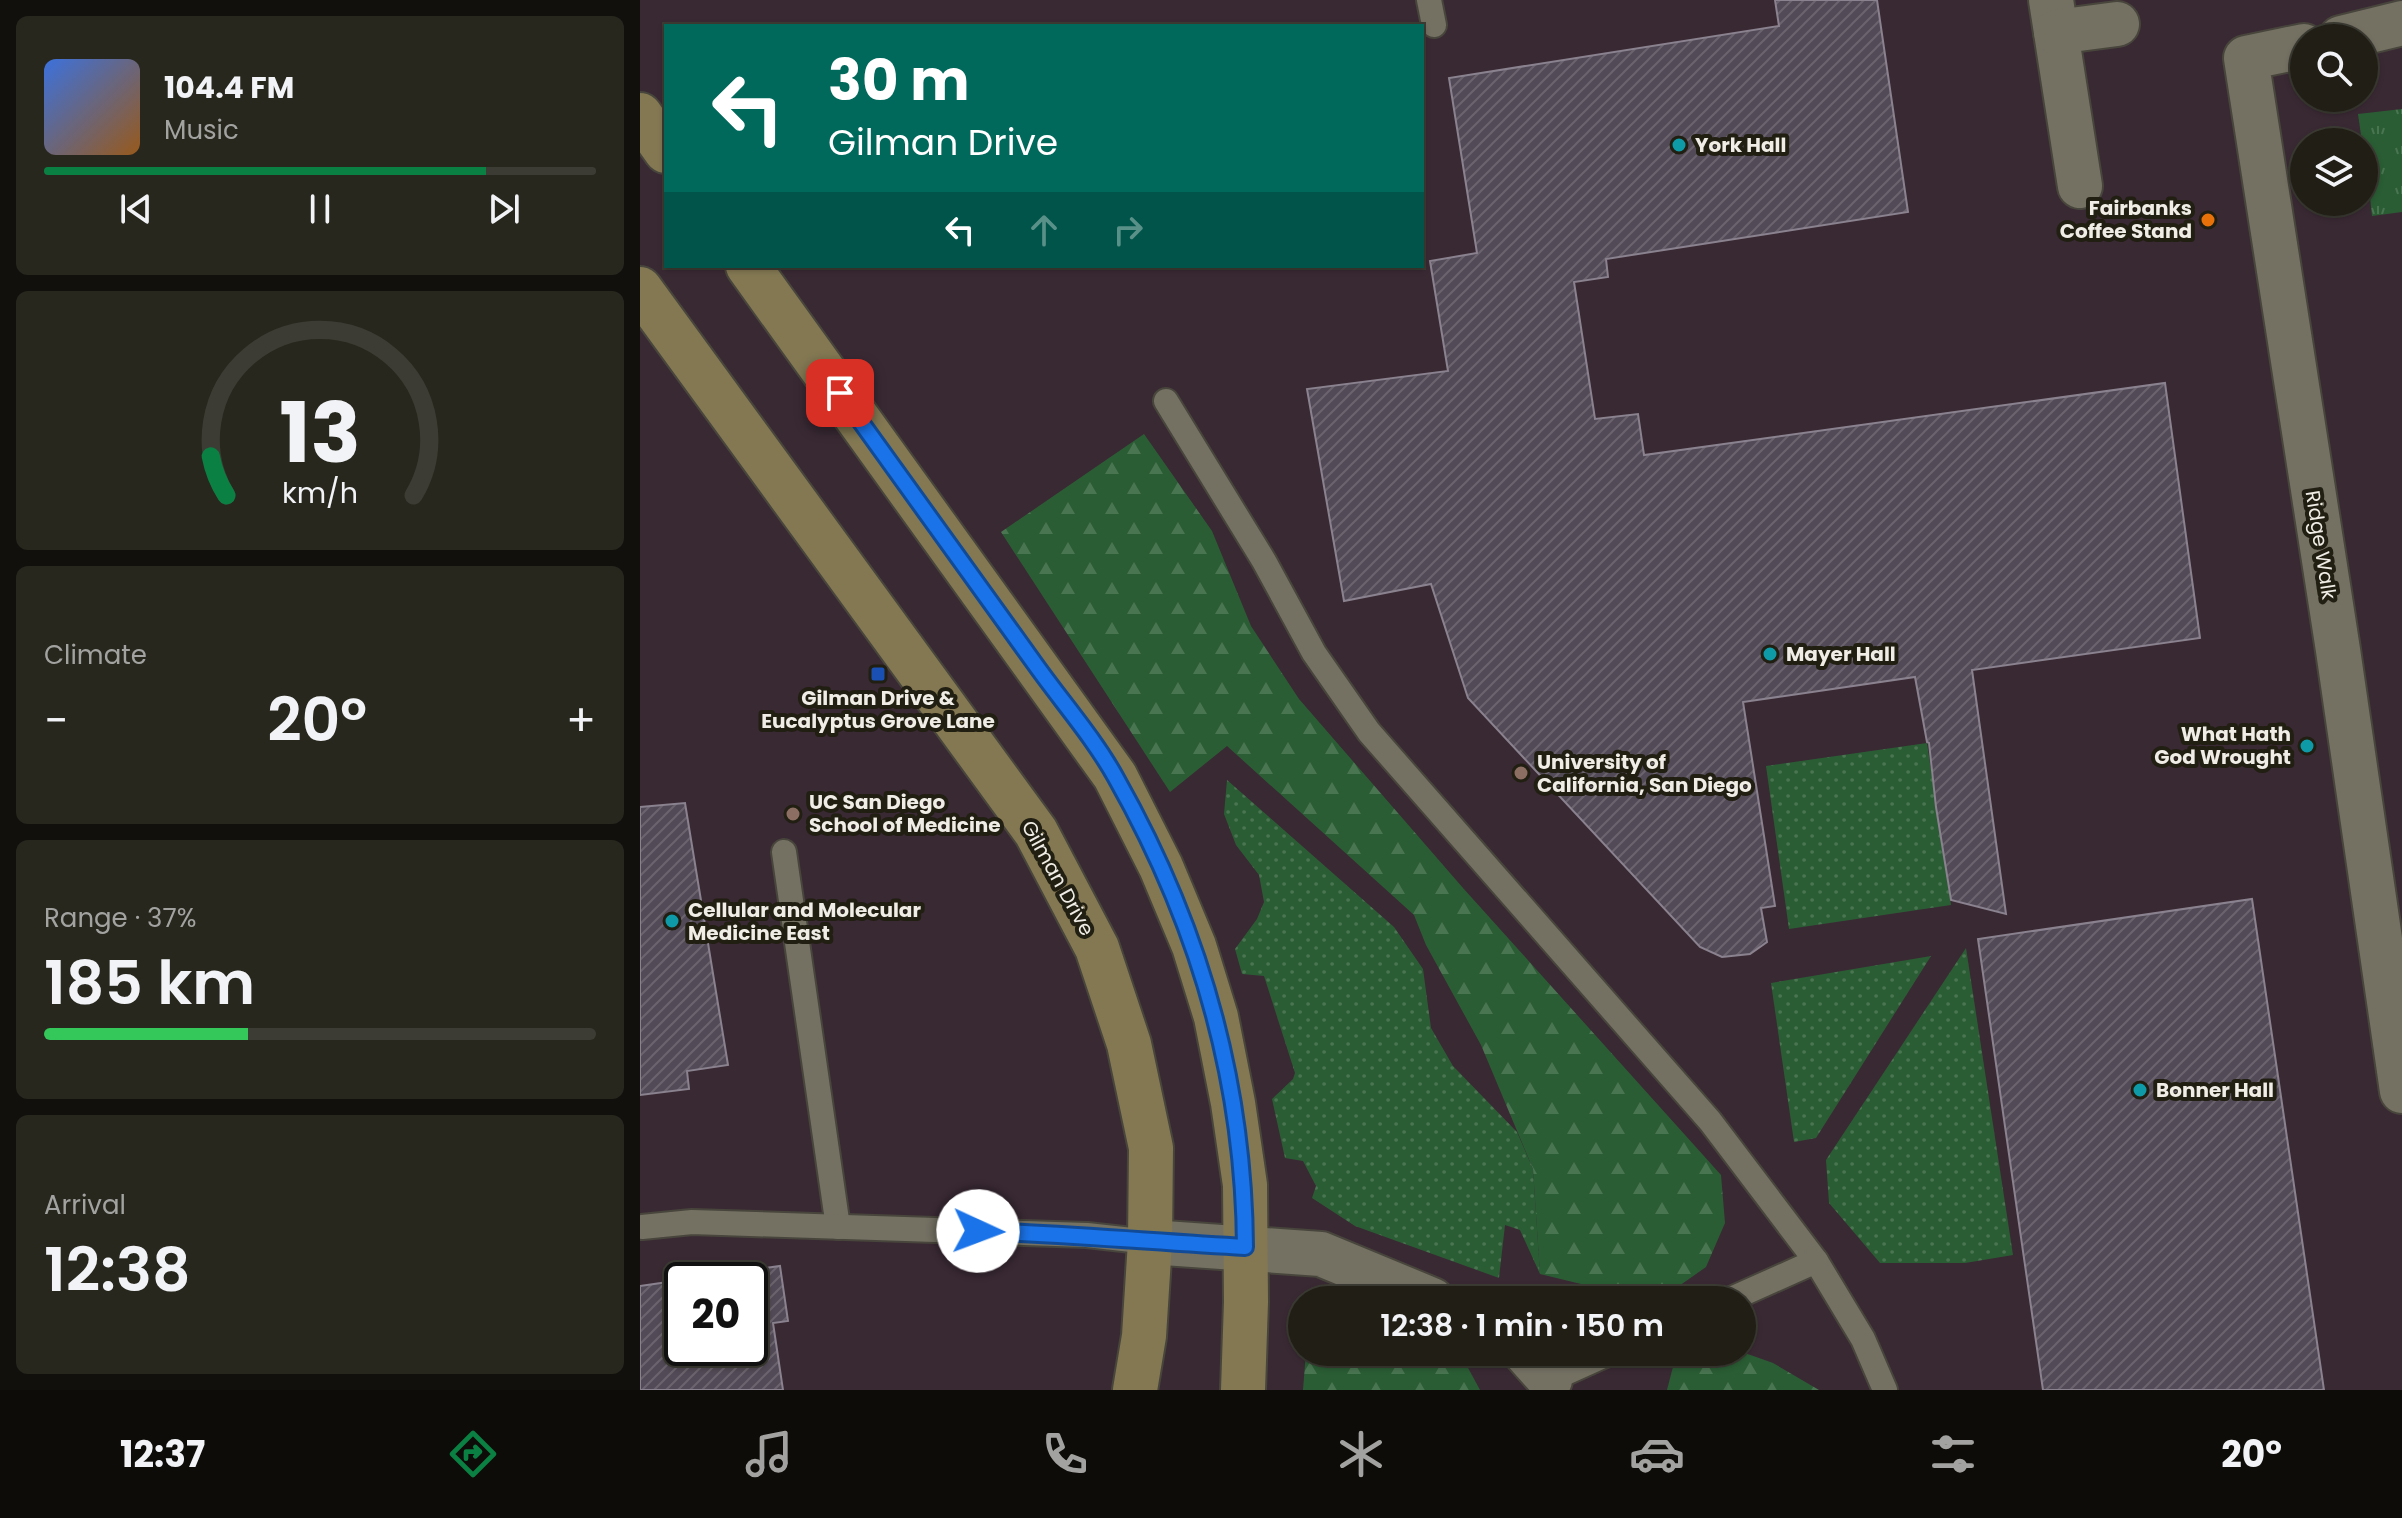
<!DOCTYPE html>
<meta charset="utf-8">
<style>
:root{--surface:#201e15;--page:#28271e;--text:#f1f3f6;--muted:#a2a2a0;--line:#3d3c34;--accent:#0b8043}
body{margin:0;font-family:Poppins,sans-serif;background:var(--page);color:var(--text);height:100vh;display:flex;flex-direction:column;font-size:30px;white-space:nowrap}
*{box-sizing:border-box;margin:0}
p{font-size:26px;color:var(--muted)}
.icon{flex:none;width:44px;height:44px;fill:none;stroke:currentColor;stroke-width:2;stroke-linecap:round;stroke-linejoin:round}
.map{position:relative;flex:1;overflow:hidden}
.sheet{display:flex;flex-direction:column;gap:16px;padding:16px;background:#12100c;width:640px}
.sheet>*{flex:none}
.hud{position:absolute;left:24px;top:24px;width:760px;height:244px;border-radius:0px;box-shadow:0 2px 6px #0004,0 0 0 2px var(--line);background:#00695c;color:#fff;overflow:hidden}
.fabs{position:absolute;left:1650px;top:24px;display:grid;gap:16px}
.fabs a{display:grid;place-items:center;width:88px;height:88px;border-radius:50%;background:var(--surface);box-shadow:0 2px 6px #0004,0 0 0 2px var(--line);font-size:40px}
.speed{position:absolute;left:24px;top:1262px;display:flex;gap:16px;font-size:40px;font-weight:700;text-align:center}
.speed>*{display:grid;place-content:center;width:104px;height:104px;border-radius:50%;background:var(--surface);box-shadow:0 2px 6px #0004,0 0 0 2px var(--line);line-height:1}
.speed .limit{border:4px solid #111;border-radius:12px;background:#fff;color:#111}
.pin{position:absolute;display:grid;place-items:center;width:68px;height:68px;color:#fff;margin:-34px;border-radius:16px;box-shadow:0 4px 12px #0006}
.me{position:absolute;width:88px;margin:-44px;rotate:92deg;stroke-linejoin:round;filter:drop-shadow(0 0 6px #0008)}
.turn{display:flex;align-items:center;gap:28px;height:168px;padding:0 32px;font-size:36px}
.turn .icon{width:104px;height:104px;stroke-width:2.5}
.turn b{display:block;font-size:56px;line-height:68px}
.lanes{display:flex;align-items:center;height:76px;padding:0 32px;background:#0003;justify-content:center;gap:40px;direction:ltr}
.lanes .off{opacity:.35}
.big{font-size:60px;font-weight:600;line-height:1.1}
.sheet .card{flex:1;display:flex;flex-direction:column;justify-content:center;gap:12px;min-width:0;padding:0 28px;border-radius:12px;background:var(--page)}
.sheet .dial{align-items:center;gap:0}
.dial svg{height:208px;overflow:visible;fill:none;stroke:var(--line);stroke-width:7;stroke-linecap:round;text-anchor:middle}
.dial text{fill:var(--text);stroke:none}
.song{display:flex;align-items:center;gap:24px}
.cover{width:96px;height:96px;border-radius:12px;background:linear-gradient(135deg,hsl(220 70% 55%),hsl(30 70% 35%))}
.played{height:8px;border-radius:4px;background:linear-gradient(90deg,var(--accent) 80%,var(--line) 80%)}
.keys{display:flex;justify-content:space-around;direction:ltr}
.heat{display:flex;justify-content:space-between;align-items:center;font-size:44px;direction:ltr}
.charge{height:12px;border-radius:6px;background:linear-gradient(90deg,#34c759 37%,var(--line) 0)}
.trip{position:absolute;left:648px;top:1286px;width:468px;height:80px;border-radius:40px;background:var(--surface);box-shadow:0 2px 6px #0004,0 0 0 2px var(--line);font-weight:600;line-height:80px;text-align:center}
.tab-bar{display:flex;height:128px;justify-content:space-around;align-items:center;background:#0d0c08;color:var(--muted)}
.tab-bar .icon{width:56px;height:56px}
.tab-bar .current{color:var(--accent)}
.tab-bar b{font-size:36px;color:var(--text)}
main{display:flex;flex:1;min-height:0}
.map>svg:first-child{display:block}
.education{fill:#392933;fill-rule:evenodd}
.grass{fill:url(#grass-dots)}
.forest{fill:url(#forest-firs)}
.park{fill:url(#park-tufts)}
.building{fill:url(#building-hatch);stroke:#8a828f;stroke-width:2}
.lines{fill:none;stroke-linecap:round;stroke-linejoin:round}
.lane-casing{stroke:#48453c;stroke-width:28}
.street-casing{stroke:#48453c;stroke-width:48}
.secondary-casing{stroke:#48453c;stroke-width:48}
.lane{stroke:#747163;stroke-width:24}
.street{stroke:#747163;stroke-width:44}
.secondary{stroke:#837852;stroke-width:44}
.route-casing{stroke:#114b97;stroke-width:20}
.route{stroke:#1a73e8;stroke-width:14}
.culture-dot{fill:#0f9aa8;stroke:#211e12;stroke-width:3}
.food-dot{fill:#e8710a;stroke:#211e12;stroke-width:3}
.transit-dot{fill:#1a4fb4;stroke:#211e12;stroke-width:3}
.education-dot{fill:#8d6e63;stroke:#211e12;stroke-width:3}
.labels{text-anchor:middle;stroke-width:8;stroke-linejoin:round;paint-order:stroke}
.poi-label{font-size:20px;font-weight:bold;fill:#efede5;stroke:#211e12;text-anchor:start}
.street-label{font-size:20px;fill:#efede5;stroke:#211e12}
</style>
<main>
<section class="sheet">
<div class="card">
<div class="song"><i class="cover"></i><div><b>104.4 FM</b><p>Music</p></div></div>
<div class="played"></div>
<div class="keys"><svg class="icon" aria-label="previous" viewBox="0 0 24 24"><path d="M18 5L8 12l10 7zM5 5v14"/></svg><svg class="icon" aria-label="pause" viewBox="0 0 24 24"><path d="M8 5v14M16 5v14"/></svg><svg class="icon" aria-label="next" viewBox="0 0 24 24"><path d="M6 5l10 7-10 7zM19 5v14"/></svg></div>
</div>
<div class="card dial"><svg viewBox="0 0 100 80">
<path d="M14 69A42 42 0 1 1 86 69"/>
<path d="M14 69A42 42 0 0 1 8 54" stroke="#0b8043"/>
<text x="50" y="56" font-size="32" font-weight="700">13</text>
<text x="50" y="72" font-size="11">km/h</text>
</svg></div>
<div class="card"><p>Climate</p>
<div class="heat"><a>−</a><b class="big">20°</b><a>+</a></div>
</div>
<div class="card"><p>Range · 37%</p><b class="big">185 km</b><div class="charge"></div></div>
<div class="card"><p>Arrival</p><b class="big">12:38</b></div>
</section>
<div class="map">
<svg width="1762" height="1390" viewBox="0 0 1762 1390">
<defs>
<pattern id="grass-dots" width="8" height="8" patternUnits="userSpaceOnUse" patternTransform="scale(2)"><rect width="8" height="8" fill="#2a5d34"/><path d="M2 2h.1M6 6h.1" fill="none" stroke="#497551" stroke-width="1.8" stroke-linecap="round"/></pattern>
<pattern id="forest-firs" width="22" height="20" patternUnits="userSpaceOnUse" patternTransform="scale(2)"><rect width="22" height="20" fill="#2a5d34"/><path d="M5 1l3.5 6h-7zM16 11l3.5 6h-7z" fill="#497551"/></pattern>
<pattern id="park-tufts" width="24" height="20" patternUnits="userSpaceOnUse" patternTransform="scale(2)"><rect width="24" height="20" fill="#2a5d34"/><path d="M3 7l-1-3M5 7V3M7 7l1-3M15 17l-1-3M17 17v-4M19 17l1-3" fill="none" stroke="#497551"/></pattern>
<pattern id="building-hatch" width="6" height="6" patternUnits="userSpaceOnUse" patternTransform="scale(2)"><rect width="6" height="6" fill="#524a56"/><path d="M-1 1l2-2M0 6l6-6M5 7l2-2" fill="none" stroke="#6b646e"/></pattern>
</defs>
<rect width="100%" height="100%" fill="#2a281c"/>
<path class="education" d="M0 0H1762V1390H0ZM26 26H782V266H26ZM1664 38H1724V98H1664ZM1664 142H1724V202H1664ZM42 1280H110V1348H42ZM662 1300H1102V1352H662Z"/>
<g class="grass">
<path d="M1287 743 1311 905 1149 929 1126 766Z"/>
<path d="M587 780 754 927 783 969 791 1028 813 1066 877 1132 893 1169 900 1274 880 1230 865 1225 859 1278 715 1226 672 1198 676 1186 663 1161 645 1158 632 1099 653 1079 655 1073 624 976 602 974 595 949 617 919 624 902 619 875 596 845 584 814Z"/>
<path d="M1326 948 1373 1255 1325 1263H1240L1189 1203 1186 1160Z"/>
<path d="M1291 956 1176 1138 1154 1142 1131 983Z"/>
</g>
<g class="forest">
<path d="M504 434 572 531 611 626 659 699 823 888 1081 1175 1085 1223 1066 1267 1019 1300H1007L900 1274 893 1169 841 1045 786 945 774 915 587 746 530 792 361 532Z"/>
<path d="M666 1352H831L827 1366 840 1390H663Z"/>
<path d="M1051 1352H1102L1133 1363 1179 1390H1027L1035 1359Z"/>
</g>
<path class="park" d="M1762 109V212L1732 216 1724 142H1722L1718 114Z"/>
<g class="building">
<path d="M1135 0H1237L1268 212 966 259 968 277 934 282 955 419 998 414 1004 455 1525 383 1560 638 1332 670 1366 914 1311 900 1296 807 1289 743 1287 742 1275 677 1103 702 1135 906 1121 908 1127 942 1110 954 1082 957 1060 947 828 698 791 584 704 601 667 389 808 371 790 261 837 253 809 78 1139 26Z"/>
<path d="M45 803 88 1065 47 1071 49 1089 0 1095V807Z"/>
<path d="M1612 899 1684 1390H1403L1338 939Z"/>
<path d="M140 1266 148 1321 133 1323 143 1390H0V1286L42 1280V1348H110V1280H43Z"/>
</g>
<g class="lines">
<g class="lane-casing">
<g id="lane">
<path d="M789 0 794 25"/>
<path d="M526 401 624 561 674 653 729 732 1070 1121 1176 1261 1223 1339 1245 1390"/>
<path d="M144 852 198 1227"/>
<path d="M2 1227 52 1222 447 1235 510 1242"/>
<path d="M1089 1300 1176 1261"/>
<path d="M910 1380 972 1352"/>
</g>
</g>
<g class="street-casing">
<g id="street">
<path d="M1411 0 1440 186"/>
<path d="M1416 32 1477 24"/>
<path d="M1701 38 1762 23"/>
<path d="M1664 46 1606 58 1698 650 1762 1091"/>
<path d="M510 1242 681 1254 792 1300"/>
<path d="M885 1352 910 1380"/>
</g>
</g>
<g class="secondary-casing">
<g id="secondary">
<path d="M0 115 26 151"/>
<path d="M108 266 475 776 521 867 554 946 576 1017 593 1103 605 1185 606 1302 603 1390"/>
<path d="M0 289 396 832 457 948 489 1044 511 1148 510 1242 504 1336 495 1390"/>
</g>
</g>
<use href="#lane" class="lane"/>
<use href="#street" class="street"/>
<use href="#secondary" class="secondary"/>
</g>
<g class="lines">
<g class="route-casing">
<path id="route" d="M200 393C265 484 331 574 395 664 422 702 454 738 476 778 558 923 604 1080 605 1247 516 1242 427 1234 338 1231"/>
</g>
<use href="#route" class="route"/>
</g>
<g class="culture-dot">
<circle cx="1039" cy="145" r="8"/>
<circle cx="1130" cy="654" r="8"/>
<circle cx="1667" cy="746" r="8"/>
<circle cx="32" cy="921" r="8"/>
<circle cx="1500" cy="1090" r="8"/>
</g>
<circle class="food-dot" cx="1568" cy="220" r="8"/>
<rect class="transit-dot" x="230" y="666" width="16" height="16" rx="4"/>
<g class="education-dot">
<circle cx="881" cy="773" r="8"/>
<circle cx="153" cy="814" r="8"/>
</g>
<g class="labels">
<g class="poi-label">
<text x="1055" y="152">York Hall</text>
<text x="1552" y="215" text-anchor="end">Fairbanks<tspan x="1552" dy="23">Coffee Stand</tspan></text>
<text x="1146" y="661">Mayer Hall</text>
<text x="238" y="705" text-anchor="middle">Gilman Drive &amp;<tspan x="238" dy="23">Eucalyptus Grove Lane</tspan></text>
<text x="1651" y="741" text-anchor="end">What Hath<tspan x="1651" dy="23">God Wrought</tspan></text>
<text x="897" y="769">University of<tspan x="897" dy="23">California, San Diego</tspan></text>
<text x="169" y="809">UC San Diego<tspan x="169" dy="23">School of Medicine</tspan></text>
<text x="48" y="917">Cellular and Molecular<tspan x="48" dy="23">Medicine East</tspan></text>
<text x="1516" y="1097">Bonner Hall</text>
</g>
<g class="street-label">
<text transform="translate(1681 545) rotate(81)" y="7">Ridge Walk</text>
<text transform="translate(418 878) rotate(61)" y="7">Gilman Drive</text>
</g>
</g>
</svg>
<div class="fabs">
<a><svg class="icon" aria-label="search" viewBox="0 0 24 24"><circle cx="10" cy="10" r="6"/><path d="M15 15l6 6"/></svg></a>
<a><svg class="icon" aria-label="layers" viewBox="0 0 24 24"><path d="M12 4l9 5-9 5-9-5zM3 14l9 5 9-5"/></svg></a>
</div>
<div class="speed"><div class="limit">20</div></div>
<div class="pin" style="left:200px;top:393px;background:#d93025"><svg class="icon" aria-label="arrive" viewBox="0 0 24 24"><path d="M6 21V4h12l-3 4 3 4H6"/></svg></div>
<svg class="me" style="left:338px;top:1231px" viewBox="-20 -20 40 40"><circle r="19" fill="#fff"/><path d="M0-13L10 11 0 6-10 11z" fill="#1a73e8"/></svg>
<div class="trip">12:38 · 1 min · 150 m</div>
<div class="hud">
<div class="turn"><svg class="icon" aria-label="left" viewBox="0 0 24 24"><path d="M17 20v-9H6M10 6l-5 5 5 5"/></svg><div><b>30 m</b>Gilman Drive</div></div>
<div class="lanes"><svg class="icon" aria-label="left" viewBox="0 0 24 24"><path d="M17 20v-9H6M10 6l-5 5 5 5"/></svg><svg class="icon off" aria-label="ahead" viewBox="0 0 24 24"><path d="M12 20V5M6 11l6-6 6 6"/></svg><svg class="icon off" aria-label="right" viewBox="0 0 24 24"><path d="M7 20v-9h11M14 6l5 5-5 5"/></svg></div>
</div>
</div>
</main>
<nav class="tab-bar">
<b>12:37</b>
<svg class="icon current" aria-label="directions" viewBox="0 0 24 24"><path d="M12 3l9 9-9 9-9-9zM9 14v-3h6M13 9l2 2-2 2"/></svg>
<svg class="icon" aria-label="music" viewBox="0 0 24 24"><path d="M9 18V5l10-2v13"/><circle cx="6" cy="18" r="3"/><circle cx="16" cy="16" r="3"/></svg>
<svg class="icon" aria-label="phone" viewBox="0 0 24 24"><path d="M5 4h4l2 5-3 2q2 4 5 5l2-3 5 2v4C11 20 4 13 5 4z"/></svg>
<svg class="icon" aria-label="climate" viewBox="0 0 24 24"><path d="M12 3v18M4 7l16 10M4 17L20 7"/></svg>
<svg class="icon" aria-label="car" viewBox="0 0 24 24"><path d="M5 17H2v-5l4-1 3-4h7l3 4 3 1v5h-3M9 17h6M6 11h13"/><circle cx="7" cy="17" r="2"/><circle cx="17" cy="17" r="2"/></svg>
<svg class="icon" aria-label="filters" viewBox="0 0 24 24"><path d="M4 7h16M4 17h16"/><circle cx="9" cy="7" r="2"/><circle cx="15" cy="17" r="2"/></svg>
<b>20°</b>
</nav>
